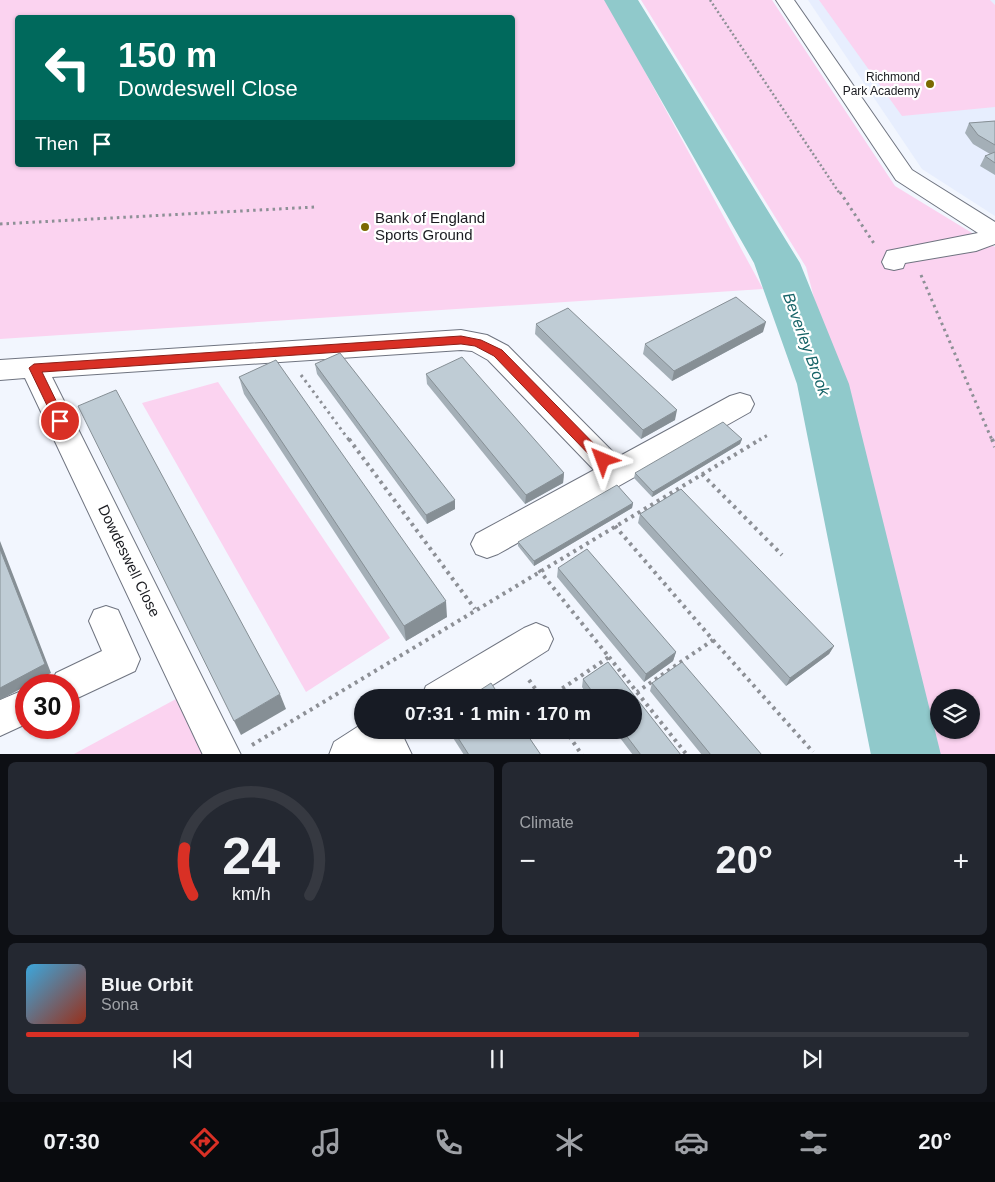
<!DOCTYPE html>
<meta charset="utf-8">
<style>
:root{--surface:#171b24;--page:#242831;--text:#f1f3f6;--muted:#9ea1a6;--line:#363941;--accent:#d93025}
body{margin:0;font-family:Arial,sans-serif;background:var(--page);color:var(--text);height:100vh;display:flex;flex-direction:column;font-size:19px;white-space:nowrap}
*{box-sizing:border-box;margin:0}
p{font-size:16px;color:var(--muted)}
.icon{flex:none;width:28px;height:28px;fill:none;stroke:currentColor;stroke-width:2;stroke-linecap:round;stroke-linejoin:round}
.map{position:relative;height:754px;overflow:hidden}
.panel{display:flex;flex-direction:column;gap:8px;padding:8px;background:#0d0f14;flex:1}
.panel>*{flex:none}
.hud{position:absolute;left:15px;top:15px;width:500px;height:152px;border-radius:5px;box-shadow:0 1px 4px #0004;background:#00695c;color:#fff;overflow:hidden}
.buttons{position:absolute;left:930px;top:689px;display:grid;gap:10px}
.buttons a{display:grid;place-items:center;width:50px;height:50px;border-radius:50%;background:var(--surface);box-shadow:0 1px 4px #0004;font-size:25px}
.speed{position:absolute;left:15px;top:674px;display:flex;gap:10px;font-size:25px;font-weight:700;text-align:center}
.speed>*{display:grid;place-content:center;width:65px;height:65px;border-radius:50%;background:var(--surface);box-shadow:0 1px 4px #0004;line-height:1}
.speed .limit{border:8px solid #d22;background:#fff;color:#111}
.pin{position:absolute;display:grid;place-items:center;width:42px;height:42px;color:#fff;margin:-21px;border:2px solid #fff;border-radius:50%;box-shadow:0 1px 5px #0007}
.me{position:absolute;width:55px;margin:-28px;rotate:316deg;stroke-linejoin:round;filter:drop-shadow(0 0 4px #0008)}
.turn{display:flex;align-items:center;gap:18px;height:105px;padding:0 20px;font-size:22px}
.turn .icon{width:65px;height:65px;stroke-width:2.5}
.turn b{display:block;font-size:35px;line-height:42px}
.then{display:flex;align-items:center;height:48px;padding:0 20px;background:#0003;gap:10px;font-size:19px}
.big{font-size:38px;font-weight:800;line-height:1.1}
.panel .widget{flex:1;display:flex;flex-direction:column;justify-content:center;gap:8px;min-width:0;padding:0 18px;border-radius:8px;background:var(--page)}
.panel .dial{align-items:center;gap:0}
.dial svg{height:130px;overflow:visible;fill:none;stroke:var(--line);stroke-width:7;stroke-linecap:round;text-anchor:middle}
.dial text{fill:var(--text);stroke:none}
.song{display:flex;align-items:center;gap:15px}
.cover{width:60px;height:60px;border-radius:8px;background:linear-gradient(135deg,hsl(200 70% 55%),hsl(10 70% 35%))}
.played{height:5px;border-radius:2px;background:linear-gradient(90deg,var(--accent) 65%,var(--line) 65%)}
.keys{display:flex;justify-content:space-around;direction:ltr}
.heat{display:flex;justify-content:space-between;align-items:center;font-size:28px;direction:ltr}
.panel .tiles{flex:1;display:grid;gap:8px;grid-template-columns:1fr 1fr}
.widget:last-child{grid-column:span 2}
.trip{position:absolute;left:354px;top:689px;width:288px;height:50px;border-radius:25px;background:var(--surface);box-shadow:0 1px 4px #0004;font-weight:800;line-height:50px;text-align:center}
.dock{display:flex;height:80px;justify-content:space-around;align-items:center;background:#090b0e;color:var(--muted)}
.dock .icon{width:35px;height:35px}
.dock .active{color:var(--accent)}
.dock b{font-size:22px;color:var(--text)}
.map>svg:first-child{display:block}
.built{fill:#e7eefe}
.green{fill:#fbd3f0;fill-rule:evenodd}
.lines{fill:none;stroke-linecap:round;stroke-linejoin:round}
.river{fill:#90c9cb;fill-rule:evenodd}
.minor-casing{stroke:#6f7480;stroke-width:2}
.path-far2{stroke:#8d9096;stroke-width:2.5;stroke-dasharray:2 2.5;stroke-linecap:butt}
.path-far1{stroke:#8d9096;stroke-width:3;stroke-dasharray:2.5 4;stroke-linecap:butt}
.path{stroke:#8d9096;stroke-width:4;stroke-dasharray:3 4.5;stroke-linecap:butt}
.minor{fill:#fff;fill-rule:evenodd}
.wall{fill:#a4afb7}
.shaded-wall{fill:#868f95}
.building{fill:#bfccd5;stroke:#868f95}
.route{fill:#d93025;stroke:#8d1f18}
.poi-dot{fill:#7b6a01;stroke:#fff;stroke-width:2}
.labels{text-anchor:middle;stroke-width:4.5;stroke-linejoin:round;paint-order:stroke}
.far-poi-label{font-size:12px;fill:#1b1c21;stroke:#fff;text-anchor:end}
.poi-label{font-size:15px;fill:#1b1c21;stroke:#fff;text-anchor:start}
.street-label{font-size:15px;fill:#1b1c21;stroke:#fff}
.water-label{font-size:16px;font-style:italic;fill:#166367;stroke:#fff}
</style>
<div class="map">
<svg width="995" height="755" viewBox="0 0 995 755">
<rect width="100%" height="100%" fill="#f2f6fe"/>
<path class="built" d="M808 0H995V216L922 169Z"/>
<g class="green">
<path d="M0 0H606L763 289 0 339ZM18 18H512V165H18Z"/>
<path d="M641 0H772L895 186 995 247V754H932L806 267ZM939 698H971V730H939Z"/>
<path d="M819 0H990L995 5V107L902 116Z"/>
<path d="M218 382 390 638 306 692 142 403Z"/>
<path d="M176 699 202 754H74Z"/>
</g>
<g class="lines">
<path class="river" d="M604 0H638L800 263 849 384 941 755H871L797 384 754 263Z"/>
<g class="minor-casing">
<g id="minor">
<path d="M776 0H794L912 170 995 222V244L976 251 905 263 903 268 894 270 885 268 882 262 887 251 978 233 896 180Z"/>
<path d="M461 330 487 335 508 346 618 457 730 396 740 393 750 396 754 404 750 412 498 554 487 558 476 554 471 544 476 534 594 470 488 360 472 351 461 350 52 377 241 755H203L25 378 0 380V360Z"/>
<path d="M106 606 118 610 140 659 135 671 69 702V685H51L56 673 102 651 89 621 94 610Z"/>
<path d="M536 623 548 628 553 639 548 650 472 698H421L426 686 524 628Z"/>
<path d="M26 689V724L0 736V700Z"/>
<path d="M362 724V730H404L402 734 412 755H329L334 742Z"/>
</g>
</g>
<path class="path-far2" d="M710 0 840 194"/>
<g class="path-far1">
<path d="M840 192 875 245"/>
<path d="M0 224 315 207"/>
<path d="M921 275 992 440"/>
<path d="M301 375 349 440"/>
<path d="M759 440 768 435"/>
</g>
<g class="path">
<path d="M349 439 475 609"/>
<path d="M992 439 995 447"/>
<path d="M702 474 782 555"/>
<path d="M615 526 713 640 637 692"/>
<path d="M539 570 609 657 548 698"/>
<path d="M713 640 813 752"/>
<path d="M609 657 687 755"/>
<path d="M529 680 542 698"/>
<path d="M565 730 582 755"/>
<path d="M252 745 761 439"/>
</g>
<use href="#minor" class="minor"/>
</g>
<g class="wall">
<path d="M995 121V175L980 166 985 156 990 154 973 144 965 133 969 123Z"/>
<path d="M536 324 675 420 641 439 535 334Z"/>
<path d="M763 332 672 381 643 354 645 344Z"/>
<path d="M315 364 455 509 427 524 317 374Z"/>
<path d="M426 374 564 473 563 483 525 504 427 384Z"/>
<path d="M239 377 447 617 406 641 244 394Z"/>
<path d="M742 439 740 444 652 497 634 478 635 473Z"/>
<path d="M633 503 632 508 534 566 518 546V542Z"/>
<path d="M640 514 834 646 829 654 786 686 638 523Z"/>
<path d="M558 568 676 652 673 661 644 682 557 577Z"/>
<path d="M608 662 681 755H633L614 730H632V698H589L582 687 583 679Z"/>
<path d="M652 683 762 755H702L650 691Z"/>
<path d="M448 730H524L541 755H464Z"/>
</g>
<g class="shaded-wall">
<path d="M766 322 763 332 672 381 674 371Z"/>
<path d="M677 410 675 420 641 439 643 430Z"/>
<path d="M742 439 740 444 652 497 653 492Z"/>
<path d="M564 473 563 483 525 504 526 495Z"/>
<path d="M455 500V509L427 524 426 515Z"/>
<path d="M633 503 632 508 534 566V561Z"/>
<path d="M0 541 51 673 28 685H26V686L0 700Z"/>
<path d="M446 601 447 617 406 641 404 626Z"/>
<path d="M834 646 829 654 786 686 790 678Z"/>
<path d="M676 652 673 661 644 682 646 674Z"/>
<path d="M280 694 286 709 241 735 234 721Z"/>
</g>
<g class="building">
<path d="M995 121V145L978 135 969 123Z"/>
<path d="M995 152V163L985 156Z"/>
<path d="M736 297 766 322 674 371 645 344Z"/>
<path d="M568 308 677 410 643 430 536 324Z"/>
<path d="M340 353 455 500 426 515 315 364Z"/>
<path d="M462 357 564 473 526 495 426 374Z"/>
<path d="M276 360 446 601 404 626 239 377Z"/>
<path d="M116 390 280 694 234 721 78 406Z"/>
<path d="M723 422 742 439 653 492 635 473Z"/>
<path d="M617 485 633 503 534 561 518 542Z"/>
<path d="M681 489 834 646 790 678 640 514Z"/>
<path d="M0 549 45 664 0 688Z"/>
<path d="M587 549 676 652 646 674 558 568Z"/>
<path d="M608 662 681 755H641L622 730H632V698H597L583 679Z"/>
<path d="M682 662 762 755H711L652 683Z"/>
<path d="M491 683 501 698H468Z"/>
<path d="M453 730H524L541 755H469Z"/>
</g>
<path class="route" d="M461 336 481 340 502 350 607 457 609 460 607 464H598L494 356 475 346 461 344 42 372 66 421 60 425 56 424 29 368 34 364Z"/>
<g class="poi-dot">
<circle cx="930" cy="84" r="5"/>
<circle cx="365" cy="227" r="5"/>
</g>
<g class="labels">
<g class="far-poi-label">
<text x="920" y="81">Richmond<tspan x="920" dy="14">Park Academy</tspan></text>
</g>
<g class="poi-label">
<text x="375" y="223">Bank of England<tspan x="375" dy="17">Sports Ground</tspan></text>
</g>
<g class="street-label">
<text transform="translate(129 561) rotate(64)" y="5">Dowdeswell Close</text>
</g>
<g class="water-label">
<text transform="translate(807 344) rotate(70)" y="6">Beverley Brook</text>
</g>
</g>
</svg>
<div class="buttons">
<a><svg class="icon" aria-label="layers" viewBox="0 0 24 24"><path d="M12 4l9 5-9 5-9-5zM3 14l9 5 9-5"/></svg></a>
</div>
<div class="speed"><div class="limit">30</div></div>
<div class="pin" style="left:60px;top:421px;background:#d93025"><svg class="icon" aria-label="arrive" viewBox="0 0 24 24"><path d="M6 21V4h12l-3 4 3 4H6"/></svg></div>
<svg class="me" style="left:603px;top:460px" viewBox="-20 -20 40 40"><path d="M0-17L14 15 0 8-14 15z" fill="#d93025" stroke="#fff" stroke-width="4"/></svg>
<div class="trip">07:31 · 1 min · 170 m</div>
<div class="hud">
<div class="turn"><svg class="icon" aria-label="left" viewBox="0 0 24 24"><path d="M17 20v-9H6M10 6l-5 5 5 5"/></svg><div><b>150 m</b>Dowdeswell Close</div></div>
<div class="then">Then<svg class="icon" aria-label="arrive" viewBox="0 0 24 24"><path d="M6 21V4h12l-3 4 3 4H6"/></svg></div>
</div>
</div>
<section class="panel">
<div class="tiles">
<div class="widget dial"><svg viewBox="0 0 100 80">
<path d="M14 69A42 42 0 1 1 86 69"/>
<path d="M14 69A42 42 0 0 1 9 40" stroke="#d93025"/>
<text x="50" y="56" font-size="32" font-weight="700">24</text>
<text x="50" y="72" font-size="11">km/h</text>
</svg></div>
<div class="widget"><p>Climate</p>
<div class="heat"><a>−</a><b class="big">20°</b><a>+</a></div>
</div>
<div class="widget">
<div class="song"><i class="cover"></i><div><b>Blue Orbit</b><p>Sona</p></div></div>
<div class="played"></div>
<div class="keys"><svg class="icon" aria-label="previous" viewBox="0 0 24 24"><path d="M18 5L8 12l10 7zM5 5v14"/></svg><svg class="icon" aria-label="pause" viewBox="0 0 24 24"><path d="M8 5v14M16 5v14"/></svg><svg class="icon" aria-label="next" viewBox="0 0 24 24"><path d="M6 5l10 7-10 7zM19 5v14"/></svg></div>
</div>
</div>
</section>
<nav class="dock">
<b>07:30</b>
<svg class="icon active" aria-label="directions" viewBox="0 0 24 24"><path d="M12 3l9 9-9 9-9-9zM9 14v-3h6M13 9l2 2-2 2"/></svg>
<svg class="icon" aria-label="music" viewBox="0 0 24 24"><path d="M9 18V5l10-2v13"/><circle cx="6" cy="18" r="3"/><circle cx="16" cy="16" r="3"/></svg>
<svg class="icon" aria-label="phone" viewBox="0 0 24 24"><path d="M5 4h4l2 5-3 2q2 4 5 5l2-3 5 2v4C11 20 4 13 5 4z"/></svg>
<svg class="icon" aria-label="climate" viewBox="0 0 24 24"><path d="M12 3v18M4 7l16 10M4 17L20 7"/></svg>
<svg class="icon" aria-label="car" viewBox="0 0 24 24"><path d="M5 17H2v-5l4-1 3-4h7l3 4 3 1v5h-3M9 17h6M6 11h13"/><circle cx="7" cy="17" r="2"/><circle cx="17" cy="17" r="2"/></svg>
<svg class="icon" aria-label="filters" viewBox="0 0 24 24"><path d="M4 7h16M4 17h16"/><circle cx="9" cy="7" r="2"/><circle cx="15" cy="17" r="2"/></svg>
<b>20°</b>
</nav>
